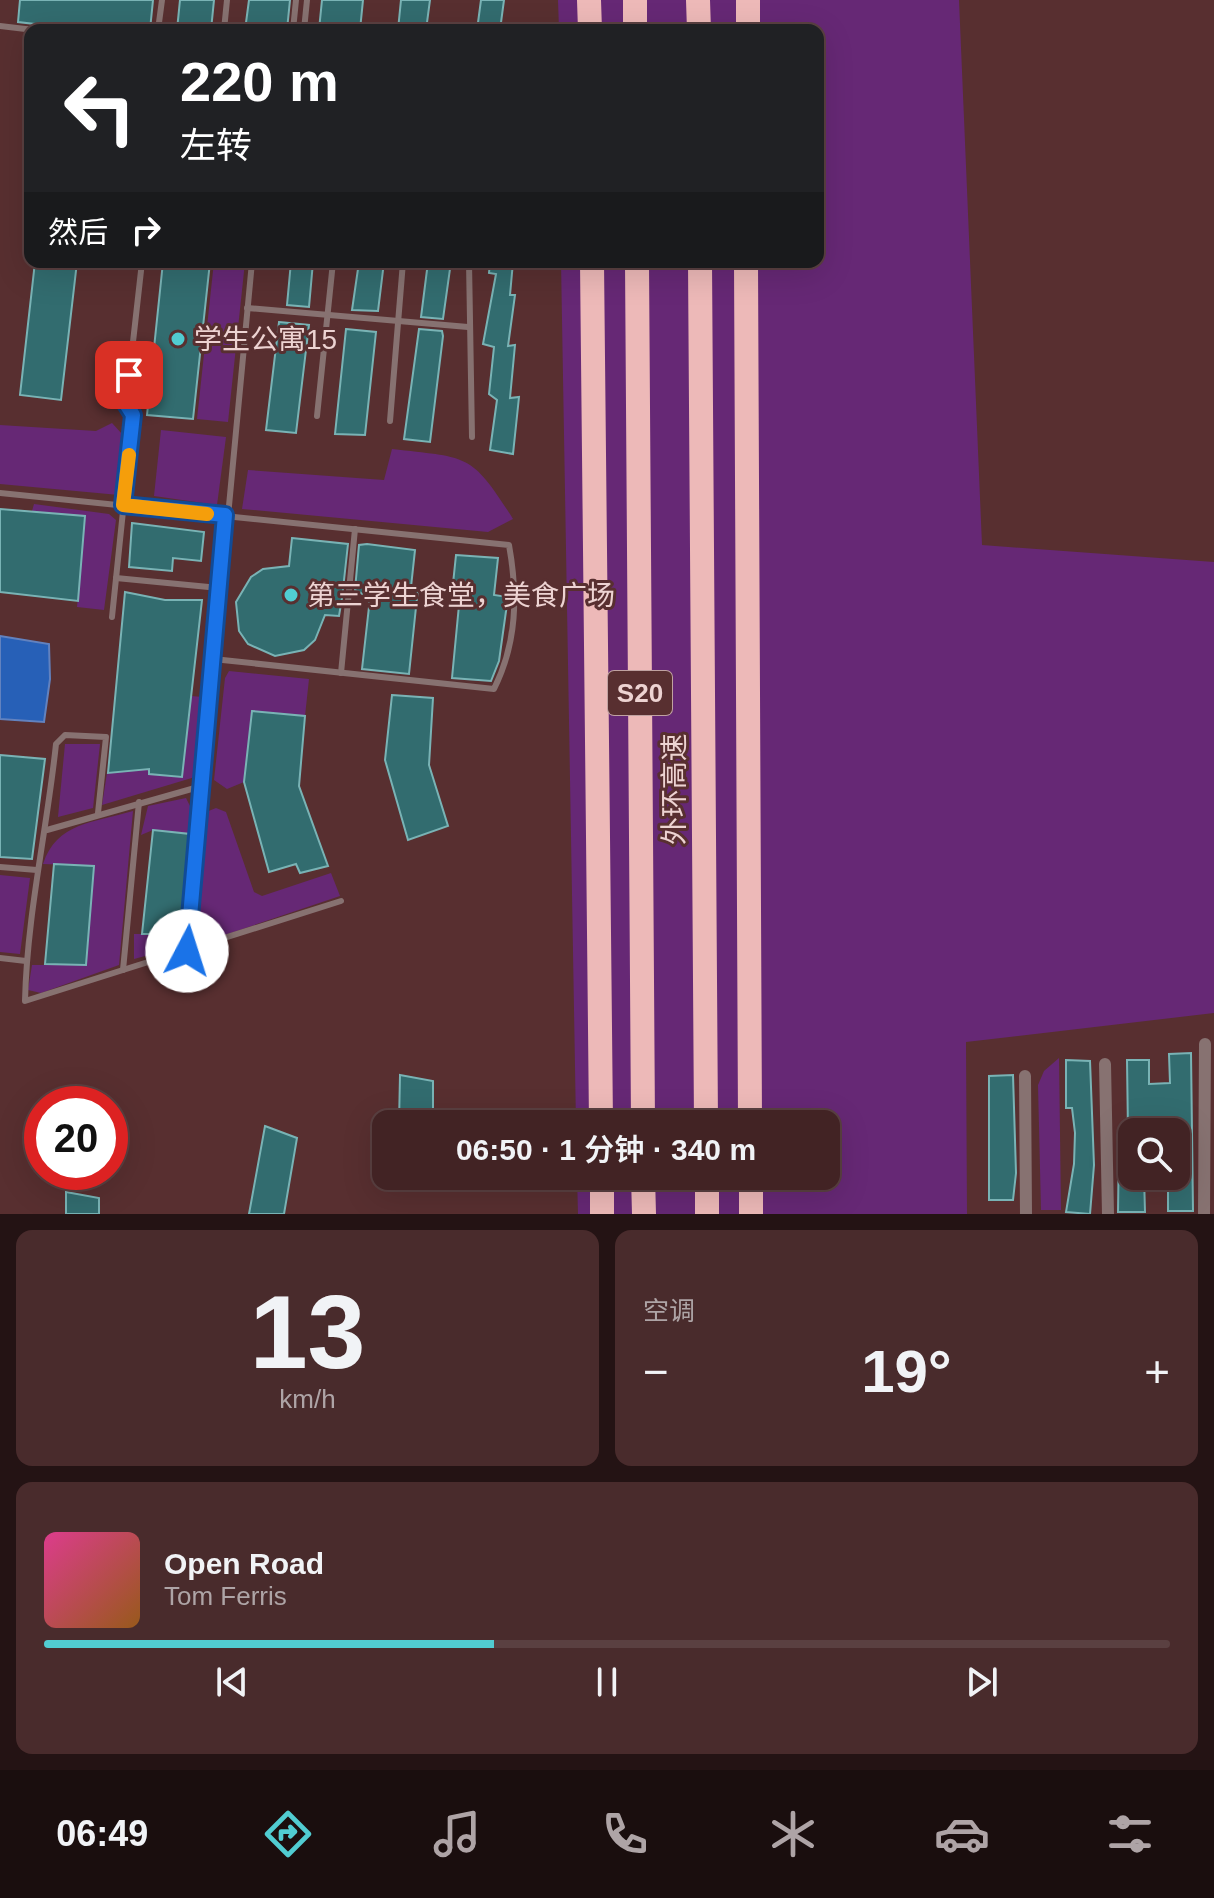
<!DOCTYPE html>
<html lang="zh">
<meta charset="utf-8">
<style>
:root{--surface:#422324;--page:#492b2c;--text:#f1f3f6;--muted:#aea4a6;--line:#5a4041;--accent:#51ccd1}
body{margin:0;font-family:Helvetica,"Noto Sans SC",sans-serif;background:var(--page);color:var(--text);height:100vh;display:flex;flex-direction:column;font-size:30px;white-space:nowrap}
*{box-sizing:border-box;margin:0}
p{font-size:26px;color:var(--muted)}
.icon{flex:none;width:44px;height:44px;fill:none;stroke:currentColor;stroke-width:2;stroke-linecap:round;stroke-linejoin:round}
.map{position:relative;height:1214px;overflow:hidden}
.side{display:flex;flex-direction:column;gap:16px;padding:16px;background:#241314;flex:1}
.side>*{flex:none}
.guide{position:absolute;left:24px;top:24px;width:800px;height:244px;border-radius:16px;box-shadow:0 8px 32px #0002,0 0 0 2px var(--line);background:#202124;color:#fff;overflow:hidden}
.fabs{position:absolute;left:1118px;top:1118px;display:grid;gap:16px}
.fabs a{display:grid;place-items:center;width:72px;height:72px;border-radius:16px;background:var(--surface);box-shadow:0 8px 32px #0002,0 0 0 2px var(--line);font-size:40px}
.speed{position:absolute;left:24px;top:1086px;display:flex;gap:16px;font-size:40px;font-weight:700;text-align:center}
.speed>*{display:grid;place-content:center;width:104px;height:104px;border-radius:50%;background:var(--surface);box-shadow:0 8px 32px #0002,0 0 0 2px var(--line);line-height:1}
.speed .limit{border:12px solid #d22;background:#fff;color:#111}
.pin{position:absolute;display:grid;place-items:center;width:68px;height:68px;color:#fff;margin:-34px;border-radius:16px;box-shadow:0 4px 12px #0006}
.me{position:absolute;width:88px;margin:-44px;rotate:5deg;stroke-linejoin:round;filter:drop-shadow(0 0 6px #0008)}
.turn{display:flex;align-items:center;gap:28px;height:168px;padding:0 24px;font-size:36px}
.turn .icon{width:104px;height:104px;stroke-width:2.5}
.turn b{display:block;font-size:56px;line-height:68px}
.then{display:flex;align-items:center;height:76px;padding:0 24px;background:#0003;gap:16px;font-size:30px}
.big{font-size:60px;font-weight:600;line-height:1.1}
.side .card{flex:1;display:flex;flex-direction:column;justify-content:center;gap:12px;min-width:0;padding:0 28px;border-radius:16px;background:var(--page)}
.side .dial{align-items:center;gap:0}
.dial b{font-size:104px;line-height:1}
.song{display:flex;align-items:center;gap:24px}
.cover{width:96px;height:96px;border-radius:12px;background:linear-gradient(135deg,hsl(330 70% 55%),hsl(30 70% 35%))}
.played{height:8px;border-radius:4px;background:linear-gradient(90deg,var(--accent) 40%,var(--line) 40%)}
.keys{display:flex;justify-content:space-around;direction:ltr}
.heat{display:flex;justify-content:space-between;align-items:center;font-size:44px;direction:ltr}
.side .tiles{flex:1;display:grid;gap:16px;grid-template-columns:1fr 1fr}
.card:last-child{grid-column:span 2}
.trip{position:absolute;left:372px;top:1110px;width:468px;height:80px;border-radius:16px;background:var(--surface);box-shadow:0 8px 32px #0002,0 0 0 2px var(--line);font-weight:600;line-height:80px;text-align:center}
.tab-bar{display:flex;height:128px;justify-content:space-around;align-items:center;background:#1a0e0e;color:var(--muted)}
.tab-bar .icon{width:56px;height:56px}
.tab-bar .active{color:var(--accent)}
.tab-bar b{font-size:36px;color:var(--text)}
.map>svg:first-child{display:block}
.green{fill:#662875}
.water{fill:#2760b7;stroke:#6282bf;stroke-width:2}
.building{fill:#326c6f;stroke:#79b3b5;stroke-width:2}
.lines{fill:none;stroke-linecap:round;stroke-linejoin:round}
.lane{stroke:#877271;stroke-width:6}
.street{stroke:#877271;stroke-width:12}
.highway{stroke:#edb9b8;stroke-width:24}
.route-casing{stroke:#114b97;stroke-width:20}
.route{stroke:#1a73e8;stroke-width:14}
.slow{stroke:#f59e0b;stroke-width:14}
.poi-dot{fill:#51ccd1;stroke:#582f30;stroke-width:3}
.labels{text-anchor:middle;stroke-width:6;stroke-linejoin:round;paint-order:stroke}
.shield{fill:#582f30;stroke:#c0a2a1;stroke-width:2}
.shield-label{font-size:26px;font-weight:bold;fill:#edd3d2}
.poi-label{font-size:28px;fill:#edd3d2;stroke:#582f30;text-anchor:start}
.street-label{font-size:28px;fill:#edd3d2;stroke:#582f30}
</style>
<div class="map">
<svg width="1214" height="1214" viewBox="0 0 1214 1214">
<rect width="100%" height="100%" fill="#582f30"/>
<g class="green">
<path d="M558 0H959L982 545 1214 562V1013L966 1042 967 1214H578L577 1176H826V1124H576L561 262H818V30H559Z"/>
<path d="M214 262H245L228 422 197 419Z"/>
<path d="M112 423 122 434 119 495 0 484V425L96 431Z"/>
<path d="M161 430 226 437 217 505 154 496Z"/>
<path d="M392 449C468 458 471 452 513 519L488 532 242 509 248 470 384 480Z"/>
<path d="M34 504 109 514 116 520 104 610 77 607 85 516 32 511Z"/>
<path d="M229 671 309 679 305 716 252 712 244 782 227 789 214 780 225 678Z"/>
<path d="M191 696 203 697 195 777 102 805 107 773 137 770 150 758 149 774 182 777Z"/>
<path d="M65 744H100L93 808 58 817Z"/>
<path d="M186 798 192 810 190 834 153 830 141 835 148 806Z"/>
<path d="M216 808 226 812 254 892 262 896 331 873 340 896 210 940 193 929 206 812Z"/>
<path d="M133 811 119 965 41 993 28 990 32 965H86L94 866 43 864C57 822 93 823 133 811Z"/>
<path d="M0 875 30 878 20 954 0 952Z"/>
<path d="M134 934H180L179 947 134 959Z"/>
<path d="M1059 1058 1061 1210H1041L1038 1085 1044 1071Z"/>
</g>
<path class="water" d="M0 636 49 644 50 679 44 722 0 719Z"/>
<g class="building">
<path d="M20 0H153L150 30 40 28 35 24 18 22Z"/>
<path d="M180 0H214L211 30H177Z"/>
<path d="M249 0H290L287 30H245Z"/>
<path d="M322 0H363L360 30H319Z"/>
<path d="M401 0H430L426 30H398Z"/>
<path d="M481 0H504L500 30H477Z"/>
<path d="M35 262H77L61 400 20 395Z"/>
<path d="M163 262H210L193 419 147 415Z"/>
<path d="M291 262H313L309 307 287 305Z"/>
<path d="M359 262H384L378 311 352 310Z"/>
<path d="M428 262H442V266L450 269 443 319 421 317Z"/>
<path d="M490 262H513L510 295H515L508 346 515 345 510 398 519 397 513 454 490 450 497 400 489 394 494 347 483 344 496 274 489 273Z"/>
<path d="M279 322 309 325 296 433 266 430Z"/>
<path d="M346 329 376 332 365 435 335 434Z"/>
<path d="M419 329 442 331 443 336 430 442 404 439Z"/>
<path d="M0 509 85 516 78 601 0 592Z"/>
<path d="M132 523 204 532 201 561 173 558 172 571 129 567Z"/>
<path d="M292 538 348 544 342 598 339 616 325 615 315 640 304 650 275 656 248 644 239 631 236 602 251 577 263 569 289 566Z"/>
<path d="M367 544 415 550 411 587 418 588 409 674 362 669 370 598 355 590 359 545Z"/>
<path d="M456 555 498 558 494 595 508 597 499 661 491 681 452 678 459 605 451 603Z"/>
<path d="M125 592 165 600H202L182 777 149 774V769L108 773Z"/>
<path d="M392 695 433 698 429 765 448 826 408 840 385 760Z"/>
<path d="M252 711 305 716 299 786 328 866 300 873 296 864 269 872 244 782Z"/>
<path d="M0 755 45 759 32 859 0 857Z"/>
<path d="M153 830 190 834 180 934H142Z"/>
<path d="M54 864 94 866 86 965 45 964Z"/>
<path d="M1191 1053 1193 1211H1168V1176H1176V1132H1128L1127 1060H1149V1084L1170 1083 1169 1054Z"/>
<path d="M1066 1060 1090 1061 1094 1165 1090 1214 1066 1212 1074 1164 1075 1133 1072 1108H1066Z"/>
<path d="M400 1075 433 1081V1124H399Z"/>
<path d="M1013 1075 1016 1173 1013 1200H989V1076Z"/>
<path d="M265 1126 297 1138 284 1214H249Z"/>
<path d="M1119 1139H1132V1176H1144L1145 1212H1118Z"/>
<path d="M66 1192 99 1198V1214H66Z"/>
</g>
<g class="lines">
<g class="lane">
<path d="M0 26 34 30"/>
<path d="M158 30 162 0"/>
<path d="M224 30 227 0"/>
<path d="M293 30 296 0"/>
<path d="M304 30 307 0"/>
<path d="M469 262 472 437"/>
<path d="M247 308 468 327"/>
<path d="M317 416 333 262"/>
<path d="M390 421 403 262"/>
<path d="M0 493 509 545C518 595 517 643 494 689L213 659"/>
<path d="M116 578 219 588"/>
<path d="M112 617 133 415 126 404 142 262"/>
<path d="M341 673 355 529"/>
<path d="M98 813 106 737 65 735 56 744C47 830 27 914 25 1001L341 901"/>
<path d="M47 830 202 786"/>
<path d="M0 867 37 870"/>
<path d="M187 951 252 262"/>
<path d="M0 958 26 961"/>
<path d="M123 970 139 802"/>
</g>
<g class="street">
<path d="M1105 1064 1108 1214"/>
<path d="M1025 1076 1026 1214"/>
<path d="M1204 1214 1205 1044"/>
</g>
<g class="highway">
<path d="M589 0 590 30"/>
<path d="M635 0V30"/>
<path d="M698 0 699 30"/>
<path d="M748 30V0"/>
<path d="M592 262 601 1124"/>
<path d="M637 262 643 1124"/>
<path d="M700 262 706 1124"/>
<path d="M746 262 750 1124"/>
<path d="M602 1176V1214"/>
<path d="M643 1176 644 1214"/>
<path d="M707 1176V1214"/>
<path d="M751 1176V1214"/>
</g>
</g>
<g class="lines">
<g class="route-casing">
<path id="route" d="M129 375 126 404 133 415 123 505 225 515 187 951"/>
</g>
<use href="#route" class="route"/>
<path class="slow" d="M129 455 123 505 207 514"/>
</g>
<g class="poi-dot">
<circle cx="178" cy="339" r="8"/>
<circle cx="291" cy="595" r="8"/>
</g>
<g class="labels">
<rect class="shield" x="608" y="671" width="64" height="44" rx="6"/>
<g class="shield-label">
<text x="640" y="702">S20</text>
</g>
<g class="poi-label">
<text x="194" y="349">学生公寓15</text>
<text x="307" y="605">第三学生食堂，美食广场</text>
</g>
<g class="street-label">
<text transform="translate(674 789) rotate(-90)" y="10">外环高速</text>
</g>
</g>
</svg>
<div class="fabs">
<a><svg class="icon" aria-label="search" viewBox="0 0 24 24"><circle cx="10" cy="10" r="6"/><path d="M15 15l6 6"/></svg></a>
</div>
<div class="speed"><div class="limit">20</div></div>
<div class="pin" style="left:129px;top:375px;background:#d93025"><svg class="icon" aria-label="arrive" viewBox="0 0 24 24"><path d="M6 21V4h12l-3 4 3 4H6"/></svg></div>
<svg class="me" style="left:187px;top:951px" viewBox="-20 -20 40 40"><circle r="19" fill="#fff"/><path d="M0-13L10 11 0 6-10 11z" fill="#1a73e8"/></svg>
<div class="trip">06:50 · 1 分钟 · 340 m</div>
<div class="guide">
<div class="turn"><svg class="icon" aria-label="left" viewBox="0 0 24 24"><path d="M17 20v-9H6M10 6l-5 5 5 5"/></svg><div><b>220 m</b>左转</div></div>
<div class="then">然后<svg class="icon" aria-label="right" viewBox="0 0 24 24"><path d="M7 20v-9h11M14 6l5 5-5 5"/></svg></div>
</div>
</div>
<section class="side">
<div class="tiles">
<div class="card dial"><b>13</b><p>km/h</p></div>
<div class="card"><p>空调</p>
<div class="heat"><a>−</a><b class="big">19°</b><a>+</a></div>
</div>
<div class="card">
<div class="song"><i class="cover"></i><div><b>Open Road</b><p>Tom Ferris</p></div></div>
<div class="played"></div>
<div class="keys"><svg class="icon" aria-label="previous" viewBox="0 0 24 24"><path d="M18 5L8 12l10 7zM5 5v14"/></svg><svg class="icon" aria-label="pause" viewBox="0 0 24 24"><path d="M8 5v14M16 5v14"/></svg><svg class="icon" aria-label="next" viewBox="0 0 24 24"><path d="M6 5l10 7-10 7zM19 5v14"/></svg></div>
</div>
</div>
</section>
<nav class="tab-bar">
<b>06:49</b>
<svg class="icon active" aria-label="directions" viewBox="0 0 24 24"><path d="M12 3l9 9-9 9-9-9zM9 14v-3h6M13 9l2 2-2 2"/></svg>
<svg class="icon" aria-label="music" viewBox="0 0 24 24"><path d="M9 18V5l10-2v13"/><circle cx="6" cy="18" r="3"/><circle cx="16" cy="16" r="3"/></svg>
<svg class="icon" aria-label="phone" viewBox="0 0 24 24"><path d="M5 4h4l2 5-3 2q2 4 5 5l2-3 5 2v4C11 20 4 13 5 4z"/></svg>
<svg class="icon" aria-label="climate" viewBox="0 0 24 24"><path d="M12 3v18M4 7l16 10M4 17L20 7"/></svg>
<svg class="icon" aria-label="car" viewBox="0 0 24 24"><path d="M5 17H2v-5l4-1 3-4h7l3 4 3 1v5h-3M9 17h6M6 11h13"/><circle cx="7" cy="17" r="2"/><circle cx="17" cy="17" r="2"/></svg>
<svg class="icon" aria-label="filters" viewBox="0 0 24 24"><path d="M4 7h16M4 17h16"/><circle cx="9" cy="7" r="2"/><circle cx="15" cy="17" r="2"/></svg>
</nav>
